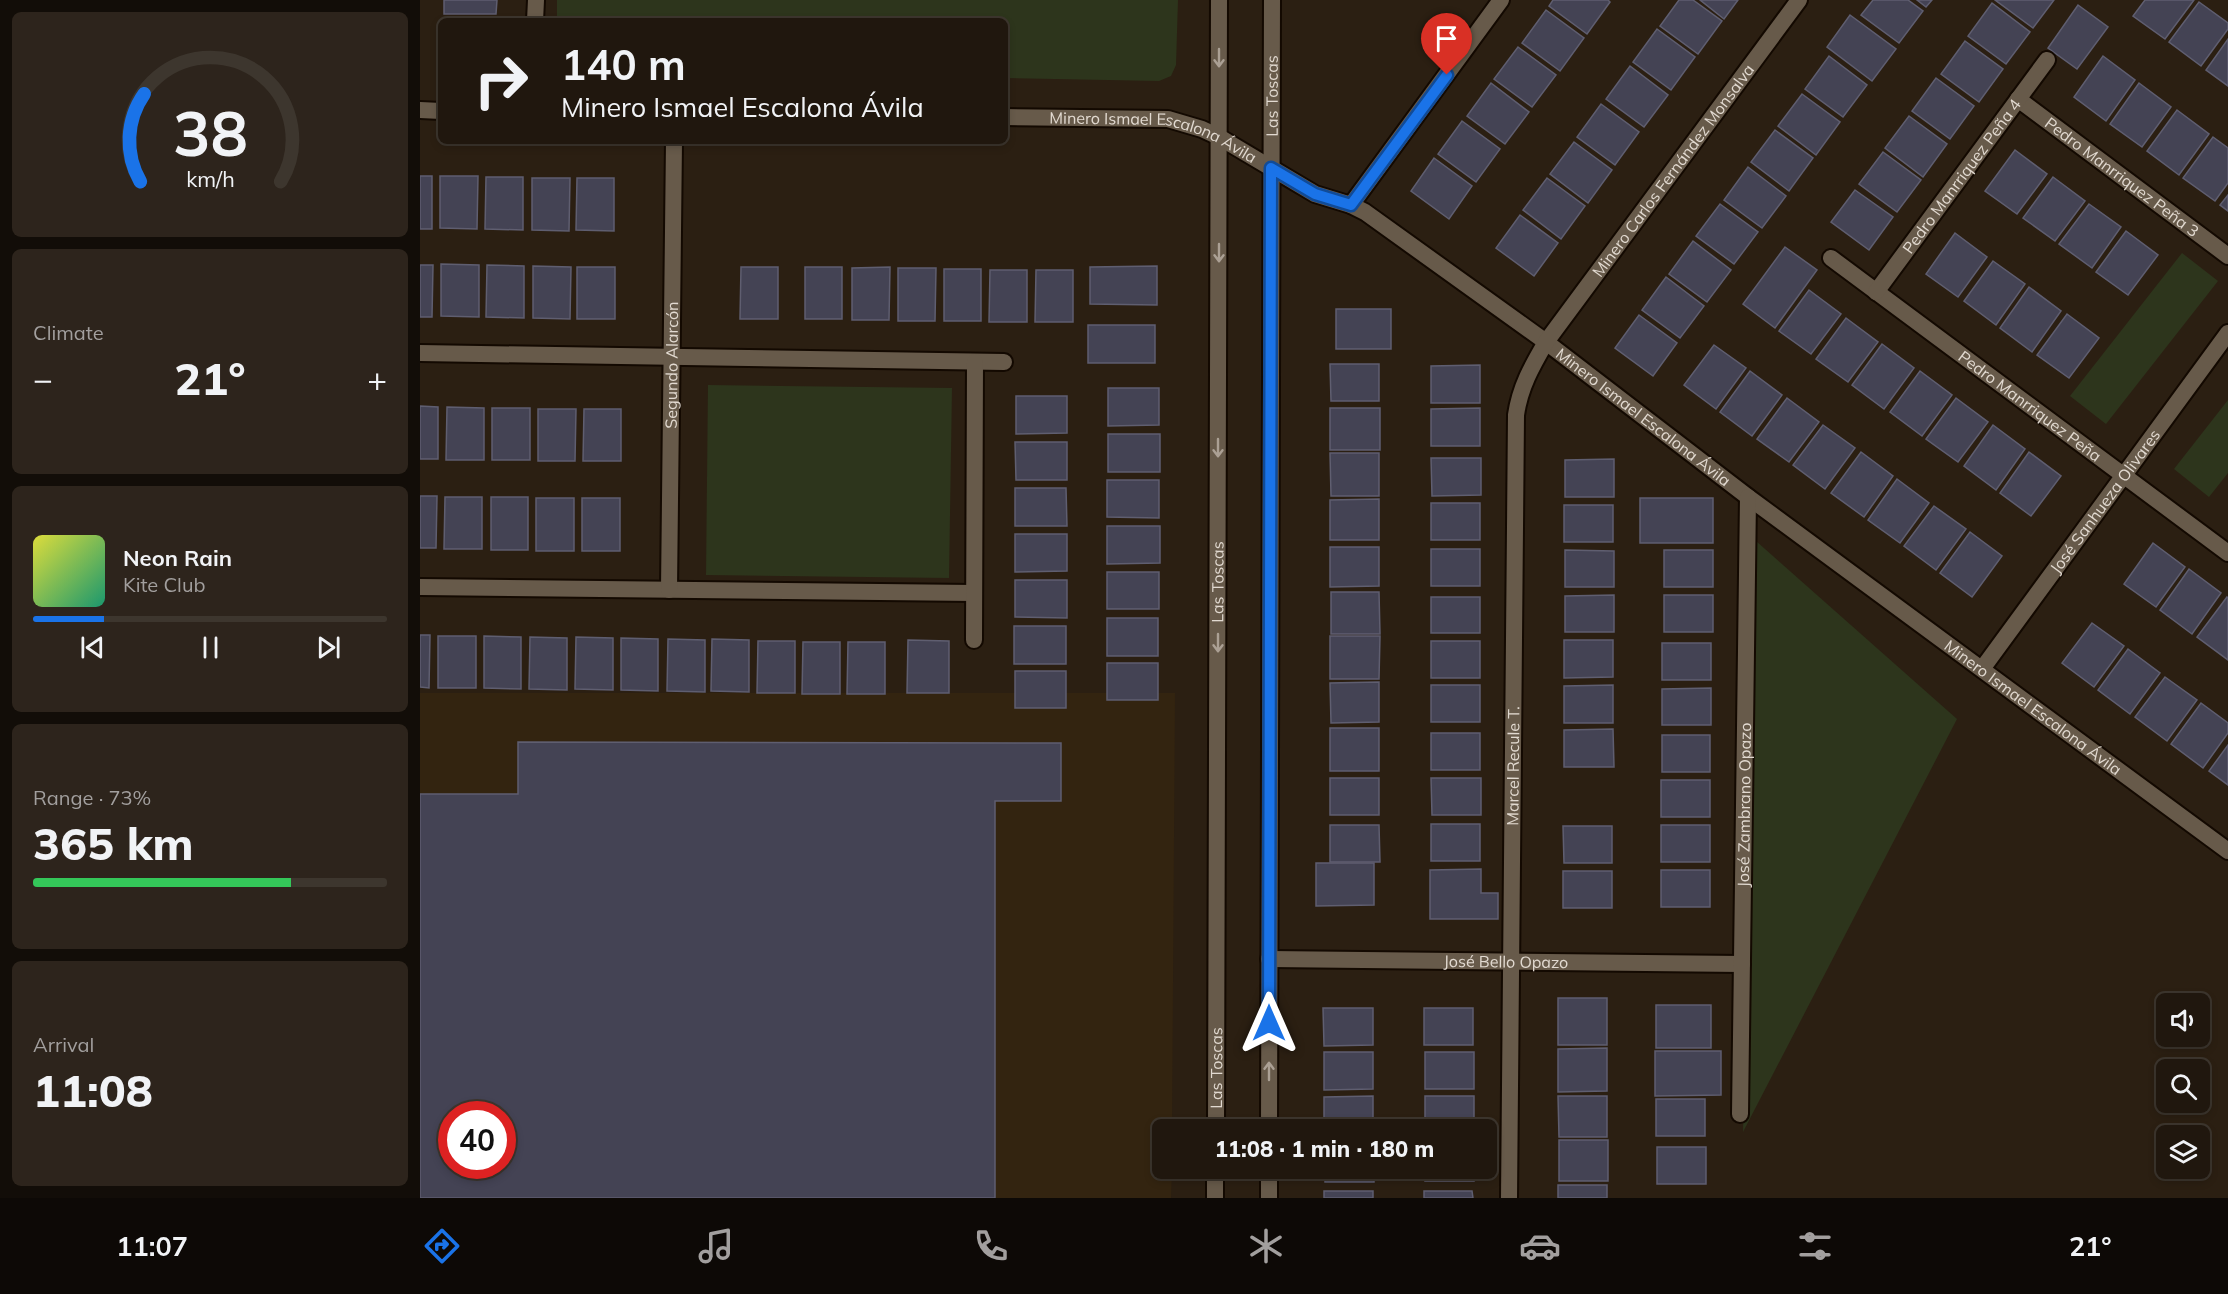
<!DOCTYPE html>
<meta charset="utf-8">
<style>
:root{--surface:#20170e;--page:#2d241c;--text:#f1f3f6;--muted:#a29f9e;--line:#3d362e;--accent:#1a73e8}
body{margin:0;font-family:Mulish,sans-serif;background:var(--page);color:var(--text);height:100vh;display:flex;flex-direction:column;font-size:22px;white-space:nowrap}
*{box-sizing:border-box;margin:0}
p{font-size:20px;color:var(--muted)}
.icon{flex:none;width:33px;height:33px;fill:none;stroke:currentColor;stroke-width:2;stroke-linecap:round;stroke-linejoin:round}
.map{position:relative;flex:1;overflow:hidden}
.side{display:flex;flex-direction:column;gap:12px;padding:12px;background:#120d08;width:420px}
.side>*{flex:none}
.hud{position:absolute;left:18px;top:18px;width:570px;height:126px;border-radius:9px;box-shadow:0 3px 9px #0003,0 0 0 2px var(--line);background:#20170e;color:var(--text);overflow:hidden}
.fabs{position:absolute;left:1736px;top:993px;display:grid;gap:12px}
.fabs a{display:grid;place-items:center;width:54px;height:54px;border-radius:9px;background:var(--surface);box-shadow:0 3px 9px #0003,0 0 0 2px var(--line);font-size:30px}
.speed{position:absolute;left:18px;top:1101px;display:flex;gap:12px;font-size:30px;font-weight:700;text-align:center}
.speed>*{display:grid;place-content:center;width:78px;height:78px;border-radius:50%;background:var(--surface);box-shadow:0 3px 9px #0003,0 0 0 2px var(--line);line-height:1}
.speed .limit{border:9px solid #d22;background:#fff;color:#111}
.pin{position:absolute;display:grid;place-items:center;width:51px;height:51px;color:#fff;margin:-62px -26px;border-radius:50% 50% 50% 0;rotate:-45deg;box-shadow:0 0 6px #0007}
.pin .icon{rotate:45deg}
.me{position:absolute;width:66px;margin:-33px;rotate:0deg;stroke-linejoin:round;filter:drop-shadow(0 0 4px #0008)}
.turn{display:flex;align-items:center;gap:21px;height:126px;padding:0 24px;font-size:27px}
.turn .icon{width:78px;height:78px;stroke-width:2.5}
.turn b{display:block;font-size:42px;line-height:51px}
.big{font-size:45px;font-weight:800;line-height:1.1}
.side .tile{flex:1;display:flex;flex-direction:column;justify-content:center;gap:9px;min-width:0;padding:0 21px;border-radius:9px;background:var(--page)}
.side .dial{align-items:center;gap:0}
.dial svg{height:156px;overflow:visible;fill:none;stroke:var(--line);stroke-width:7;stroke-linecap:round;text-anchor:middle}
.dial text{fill:var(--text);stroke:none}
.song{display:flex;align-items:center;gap:18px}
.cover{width:72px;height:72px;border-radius:9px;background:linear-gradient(135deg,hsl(60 70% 55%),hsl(160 70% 35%))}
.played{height:6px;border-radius:3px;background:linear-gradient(90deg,var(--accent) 20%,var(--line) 20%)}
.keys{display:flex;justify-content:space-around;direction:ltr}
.heat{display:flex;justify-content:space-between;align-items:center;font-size:33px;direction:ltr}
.charge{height:9px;border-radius:4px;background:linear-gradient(90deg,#34c759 73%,var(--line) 0)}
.trip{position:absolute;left:732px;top:1119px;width:345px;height:60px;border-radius:9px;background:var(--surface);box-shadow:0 3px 9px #0003,0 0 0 2px var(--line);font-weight:800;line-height:60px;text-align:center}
.tab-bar{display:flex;height:96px;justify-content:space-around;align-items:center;background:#0d0906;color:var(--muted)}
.tab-bar .icon{width:42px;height:42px}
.tab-bar .current{color:var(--accent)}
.tab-bar b{font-size:27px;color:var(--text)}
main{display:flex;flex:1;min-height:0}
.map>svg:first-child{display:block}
.built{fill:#332410;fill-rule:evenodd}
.green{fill:#2d351c}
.building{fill:#444354;stroke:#5f5e70;stroke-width:1.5;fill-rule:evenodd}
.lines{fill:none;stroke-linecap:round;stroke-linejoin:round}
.minor-casing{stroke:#130901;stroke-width:20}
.tertiary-casing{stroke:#130901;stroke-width:20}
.minor{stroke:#675a4a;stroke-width:16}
.tertiary{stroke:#675a4a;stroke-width:16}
.oneway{stroke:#aba094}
.route-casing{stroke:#114b97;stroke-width:15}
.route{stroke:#1a73e8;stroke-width:10}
.labels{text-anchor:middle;stroke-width:6;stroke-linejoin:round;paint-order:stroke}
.street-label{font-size:16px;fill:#e2dad1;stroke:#211609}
</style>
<main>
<section class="side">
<div class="tile dial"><svg viewBox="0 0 100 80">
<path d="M14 69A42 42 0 1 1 86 69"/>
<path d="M14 69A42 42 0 0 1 16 24" stroke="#1a73e8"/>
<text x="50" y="56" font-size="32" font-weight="700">38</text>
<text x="50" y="72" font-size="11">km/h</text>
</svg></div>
<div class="tile"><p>Climate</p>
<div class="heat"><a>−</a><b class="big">21°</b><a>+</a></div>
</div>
<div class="tile">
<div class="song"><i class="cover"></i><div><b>Neon Rain</b><p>Kite Club</p></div></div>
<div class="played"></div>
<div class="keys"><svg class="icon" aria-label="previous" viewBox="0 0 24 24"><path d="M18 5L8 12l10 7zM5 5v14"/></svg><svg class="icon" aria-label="pause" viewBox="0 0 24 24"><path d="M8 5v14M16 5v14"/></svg><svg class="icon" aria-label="next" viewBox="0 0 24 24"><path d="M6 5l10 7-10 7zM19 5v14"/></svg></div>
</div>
<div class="tile"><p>Range · 73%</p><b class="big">365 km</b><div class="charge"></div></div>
<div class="tile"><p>Arrival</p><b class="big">11:08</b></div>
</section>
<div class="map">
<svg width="1808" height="1198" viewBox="0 0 1808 1198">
<rect width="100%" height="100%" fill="#2b1f12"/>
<path class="built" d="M0 693H755L752 1129 742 1130V1168L752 1169 751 1198H0ZM32 1114H82V1166H32Z"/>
<g class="green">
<path d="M137 0H758L756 65 751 76 739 81 585 78V21H137Z"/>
<path d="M1762 253 1798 281 1686 424 1650 396Z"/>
<path d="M288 385 532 388 529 578 286 575Z"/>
<path d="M1808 400V473L1789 497 1754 469Z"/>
<path d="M1336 541 1537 719 1323 1132Z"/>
</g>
<g class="building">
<path d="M24 0H77L76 14H24Z"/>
<path d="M1133 0H1188L1190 2 1167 34 1129 6Z"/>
<path d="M1259 0H1273L1302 21 1278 54 1240 26Z"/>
<path d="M1280 0H1318L1304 19Z"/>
<path d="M1453 0H1488L1503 11 1479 43 1441 15Z"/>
<path d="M1497 0H1512L1506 7Z"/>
<path d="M1575 0H1634L1613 28Z"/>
<path d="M1725 0H1774L1745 39 1713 16Z"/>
<path d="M1779 2 1808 23V29L1781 66 1749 42Z"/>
<path d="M1572 3 1610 32 1586 64 1548 36Z"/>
<path d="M1658 5 1688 27 1657 69 1628 48Z"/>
<path d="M1126 10 1164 38 1140 71 1102 43Z"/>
<path d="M1430 15 1476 49 1452 81 1407 47Z"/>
<path d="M1237 29 1275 57 1251 90 1213 62Z"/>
<path d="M1808 39V86L1786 70Z"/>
<path d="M1545 41 1583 69 1559 102 1521 74Z"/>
<path d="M1098 47 1136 75 1112 107 1074 79Z"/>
<path d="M1409 56 1447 85 1423 117 1385 89Z"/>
<path d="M1683 56 1715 80 1686 121 1654 97Z"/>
<path d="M1210 66 1248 95 1224 127 1186 99Z"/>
<path d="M1516 78 1554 106 1530 139 1492 111Z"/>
<path d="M1071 83 1109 112 1085 144 1047 116Z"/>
<path d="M1719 83 1751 107 1722 147 1690 124Z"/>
<path d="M1382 94 1420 122 1396 155 1358 126Z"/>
<path d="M1181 104 1219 132 1195 165 1157 137Z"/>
<path d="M1757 110 1789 134 1759 175 1727 151Z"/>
<path d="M1489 116 1527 144 1503 177 1465 148Z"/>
<path d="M1042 121 1080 149 1056 182 1018 154Z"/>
<path d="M1355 130 1393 158 1369 191 1331 162Z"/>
<path d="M1793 137 1808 148V183L1795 201 1763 178Z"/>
<path d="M1154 142 1192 170 1168 203 1130 174Z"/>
<path d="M1595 150 1627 174 1597 214 1565 191Z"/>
<path d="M1463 152 1501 180 1477 212 1439 184Z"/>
<path d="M1014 158 1052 186 1029 219 991 191Z"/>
<path d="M1328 167 1366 196 1342 228 1304 200Z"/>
<rect x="0" y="176" width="12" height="53"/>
<path d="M20 176H58L57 229 20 228Z"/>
<path d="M66 177H103V230L65 229Z"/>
<path d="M1633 177 1665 201 1635 241 1603 218Z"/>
<path d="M112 178H150L149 231 112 230Z"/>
<path d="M157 178H194V231L156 230Z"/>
<path d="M1127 178 1165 206 1141 239 1103 210Z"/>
<path d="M1435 190 1473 217 1449 250 1411 222Z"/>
<path d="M1808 195V211L1800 205Z"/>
<path d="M1300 204 1338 232 1314 264 1276 236Z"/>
<path d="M1669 204 1701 227 1672 268 1639 244Z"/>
<path d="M1100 215 1138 243 1114 276 1076 248Z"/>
<path d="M1706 231 1738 255 1708 295 1676 272Z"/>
<path d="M1535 233 1567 257 1538 297 1506 274Z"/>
<path d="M1273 241 1311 270 1287 302 1249 274Z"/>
<path d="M1365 247 1397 270 1355 328 1323 304Z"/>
<path d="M1573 261 1605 284 1576 325 1544 301Z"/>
<path d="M21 264 59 265V317L21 316Z"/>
<path d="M0 265H13L12 317H0Z"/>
<path d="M67 265 104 266V318L66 317Z"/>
<path d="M113 266 151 267 150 319 113 318Z"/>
<path d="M737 266V305L670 304V267Z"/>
<rect x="157" y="267" width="38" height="52"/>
<path d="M321 267H358V319H320Z"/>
<rect x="385" y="267" width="37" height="52"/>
<path d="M470 267 469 320H432V268Z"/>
<path d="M478 268H516L515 321H478Z"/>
<rect x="524" y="269" width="37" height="52"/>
<path d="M570 270H607V322H569Z"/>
<path d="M616 270H653V322H615Z"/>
<path d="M1246 277 1284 306 1260 338 1222 310Z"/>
<path d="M1609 287 1641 311 1612 352 1580 328Z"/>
<path d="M1389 290 1421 314 1391 354 1359 331Z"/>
<rect x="916" y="309" width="55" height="40"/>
<path d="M1647 314 1679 338 1649 378 1617 355Z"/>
<path d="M1219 315 1257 343 1233 376 1195 348Z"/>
<path d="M1426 318 1458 342 1428 382 1396 359Z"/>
<rect x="668" y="325" width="67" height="38"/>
<path d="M1462 344 1494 368 1464 409 1432 385Z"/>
<path d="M1294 345 1326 368 1296 409 1264 385Z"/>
<path d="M910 364H959V401H911Z"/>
<path d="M1060 365V403H1011V366Z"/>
<path d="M1330 371 1362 395 1332 436 1300 412Z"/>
<path d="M1500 371 1532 395 1502 436 1470 412Z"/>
<path d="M688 388H739V425L688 426Z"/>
<path d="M596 396H647V433L596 434Z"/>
<path d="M1367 398 1399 422 1369 462 1337 439Z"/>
<path d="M1536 398 1568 422 1538 462 1506 439Z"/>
<path d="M0 406 18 407V459H0Z"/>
<path d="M27 407 64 408V460H26Z"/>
<rect x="72" y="408" width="38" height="52"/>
<rect x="910" y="408" width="50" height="42"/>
<path d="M1060 408V446H1011V409Z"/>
<path d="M118 409H156L155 461H118Z"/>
<path d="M164 409H201V461H163Z"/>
<path d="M1403 425 1435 448 1405 489 1373 465Z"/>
<path d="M1573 425 1605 449 1576 490 1544 466Z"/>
<rect x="688" y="434" width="52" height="38"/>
<path d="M595 442H647V480H596Z"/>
<path d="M1441 452 1473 476 1444 517 1411 493Z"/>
<path d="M1609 452 1641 476 1611 516 1580 493Z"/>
<path d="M910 453H959V496H911Z"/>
<path d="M1011 458H1061V495L1012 496Z"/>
<path d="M1194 459V497H1145V460Z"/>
<path d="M1477 479 1509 503 1480 543 1448 520Z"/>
<path d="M687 480H739V518L687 517Z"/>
<path d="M595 488H646L647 526H595Z"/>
<path d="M0 496H17L16 548H0Z"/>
<path d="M25 497H62V549H24Z"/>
<rect x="71" y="497" width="37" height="53"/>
<rect x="116" y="498" width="38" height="53"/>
<rect x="162" y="498" width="38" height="53"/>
<rect x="1220" y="498" width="73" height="45"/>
<path d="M959 499V540H910V500Z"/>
<rect x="1011" y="503" width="49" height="37"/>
<rect x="1144" y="505" width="49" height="37"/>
<path d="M1514 506 1546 529 1516 570 1484 546Z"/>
<path d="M687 526H740V563L687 564Z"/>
<path d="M1550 532 1582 556 1552 597 1520 573Z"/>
<path d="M595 534H647V571L595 572Z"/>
<path d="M1733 543 1765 567 1736 607 1704 584Z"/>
<path d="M910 547H959V586L910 587Z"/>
<rect x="1011" y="549" width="49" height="37"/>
<path d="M1145 550 1194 551V587H1145Z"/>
<rect x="1244" y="550" width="49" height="37"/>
<path d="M1769 569 1801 593 1772 634 1740 610Z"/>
<rect x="687" y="572" width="52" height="37"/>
<path d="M595 580H647V618L595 617Z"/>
<path d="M911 592H959L960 634H911Z"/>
<path d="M1194 595V632H1145V596Z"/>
<rect x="1244" y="595" width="49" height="37"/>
<rect x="1011" y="597" width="49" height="36"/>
<path d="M1807 597 1808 598V660L1777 637Z"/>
<rect x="687" y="618" width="51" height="38"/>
<path d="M1672 623 1704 646 1674 687 1642 663Z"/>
<rect x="594" y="626" width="52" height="38"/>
<path d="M0 635H10L9 688 0 687Z"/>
<rect x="18" y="636" width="38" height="52"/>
<path d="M64 636 101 637V689L64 688Z"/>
<path d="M910 636H960L959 679H910Z"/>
<path d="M110 637 147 638V690L109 689Z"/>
<path d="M156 637 193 638V690L155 689Z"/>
<path d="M201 638 238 639V691L201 690Z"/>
<path d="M248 639 285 640V692L247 691Z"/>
<path d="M292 639 329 640V692L291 691Z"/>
<path d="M488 640 529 641V693H487Z"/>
<path d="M1144 640H1193V677L1144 678Z"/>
<path d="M338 641H375V693H337Z"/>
<rect x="1011" y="641" width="49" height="37"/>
<path d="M383 642H420V694H382Z"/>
<path d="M428 642H465V694H427Z"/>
<rect x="1242" y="643" width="49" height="37"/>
<path d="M1708 649 1740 673 1710 714 1678 690Z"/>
<rect x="687" y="663" width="51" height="37"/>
<rect x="595" y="671" width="51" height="37"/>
<path d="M1745 677 1777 700 1747 741 1715 717Z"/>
<path d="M959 682V722L911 723 910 683Z"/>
<rect x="1011" y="685" width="49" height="37"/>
<path d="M1193 685V723H1144V686Z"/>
<path d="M1291 688V725H1242V689Z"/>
<path d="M1781 703 1808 723V733L1783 768 1751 744Z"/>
<rect x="910" y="728" width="49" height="43"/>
<path d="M1193 729 1194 767H1144V730Z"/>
<rect x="1011" y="733" width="49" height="37"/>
<rect x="1242" y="735" width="48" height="37"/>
<path d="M98 742 641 743V801H575V1198H0V794H98ZM32 1114H82V1166H32Z"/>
<path d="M1808 745V785L1789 771Z"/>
<rect x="910" y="778" width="49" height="37"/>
<path d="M1011 778H1061V815H1012Z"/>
<rect x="1241" y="780" width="49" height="37"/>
<rect x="1011" y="824" width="49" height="37"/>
<path d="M910 825H959L960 862H910Z"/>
<rect x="1241" y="825" width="49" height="37"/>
<path d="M1143 826H1192V863H1144Z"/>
<path d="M896 863H954V905L896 906Z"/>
<path d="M1061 869V893H1078V919H1010V870Z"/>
<rect x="1241" y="870" width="49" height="37"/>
<rect x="1143" y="871" width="49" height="37"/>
<rect x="1138" y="998" width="49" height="47"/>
<rect x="1236" y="1005" width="55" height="43"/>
<path d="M903 1008H953V1045L904 1046Z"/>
<rect x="1004" y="1008" width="49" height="37"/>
<path d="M1187 1048V1091L1138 1092V1049Z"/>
<path d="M1235 1051H1301V1095L1235 1096Z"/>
<path d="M904 1052H953V1089L904 1090Z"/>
<rect x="1005" y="1052" width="49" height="37"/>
<path d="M953 1096V1130H904V1097Z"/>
<rect x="1005" y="1096" width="49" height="34"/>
<path d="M1138 1096H1187V1137H1139Z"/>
<rect x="1236" y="1099" width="49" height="37"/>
<rect x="1139" y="1140" width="49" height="41"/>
<rect x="1237" y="1147" width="49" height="37"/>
<rect x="905" y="1168" width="49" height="14"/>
<rect x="1005" y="1168" width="49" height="13"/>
<rect x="1138" y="1185" width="49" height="13"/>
<rect x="904" y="1191" width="49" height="7"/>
<path d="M1004 1191H1052L1053 1198H1004Z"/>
</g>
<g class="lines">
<g class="minor-casing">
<g id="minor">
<path d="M115 21 116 0"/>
<path id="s1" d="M1598 99 1808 256"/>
<path d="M0 110 21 111"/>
<path id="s2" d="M585 117 748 119 782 129 799 137 895 194 931 205 945 212 1126 342 1328 497 1808 851"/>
<path d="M931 205 1081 0"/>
<path id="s3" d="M1411 258 1808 553"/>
<path id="s4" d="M1456 292 1627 60"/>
<path d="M0 353 584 362"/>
<path d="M0 587 554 593"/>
<path id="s5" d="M249 590 254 141"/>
<path d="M554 640 555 362"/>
<path id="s6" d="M1562 669 1808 333"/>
<path id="s7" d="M849 959 1322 964"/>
<path id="s8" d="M1320 1114 1328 497"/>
<path id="s9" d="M1089 1198 1096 415C1100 387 1112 366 1126 342L1379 0"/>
</g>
</g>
<g class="tertiary-casing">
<g id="tertiary">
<path id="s10" d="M796 1130 799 0"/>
<path id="s11" d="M849 1130 852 0"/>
<path d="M795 1198V1168"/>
<path d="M849 1198V1168"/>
</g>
</g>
<use href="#minor" class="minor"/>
<use href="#tertiary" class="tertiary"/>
</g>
<defs><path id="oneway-shaft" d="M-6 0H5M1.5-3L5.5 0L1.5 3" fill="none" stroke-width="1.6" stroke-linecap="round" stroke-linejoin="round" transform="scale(1.5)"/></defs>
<g class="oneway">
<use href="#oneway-shaft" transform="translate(799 58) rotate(90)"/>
<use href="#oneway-shaft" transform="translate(799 253) rotate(90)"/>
<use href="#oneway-shaft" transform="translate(798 448) rotate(90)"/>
<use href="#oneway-shaft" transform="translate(798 643) rotate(90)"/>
<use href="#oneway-shaft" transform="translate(849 1071) rotate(-90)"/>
</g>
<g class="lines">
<g class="route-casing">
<path id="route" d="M849 1023 851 168 895 194 931 205 1027 75"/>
</g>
<use href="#route" class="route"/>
</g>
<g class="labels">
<g class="street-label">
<text dy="6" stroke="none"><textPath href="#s11" startOffset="1034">Las Toscas</textPath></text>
<text dy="6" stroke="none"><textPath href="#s2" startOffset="152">Minero Ismael Escalona Ávila</textPath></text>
<text dy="6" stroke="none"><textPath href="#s9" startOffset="1076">Minero Carlos Fernández Monsalva</textPath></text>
<text dy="6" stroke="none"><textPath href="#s4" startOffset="144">Pedro Manrriquez Peña 4</textPath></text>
<text dy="6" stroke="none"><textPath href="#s1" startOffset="130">Pedro Manrriquez Peña 3</textPath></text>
<text dy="6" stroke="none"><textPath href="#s5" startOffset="225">Segundo Alarcón</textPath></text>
<text dy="6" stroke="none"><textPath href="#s3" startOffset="248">Pedro Manrriquez Peña</textPath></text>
<text dy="6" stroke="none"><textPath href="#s2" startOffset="728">Minero Ismael Escalona Ávila</textPath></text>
<text dy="6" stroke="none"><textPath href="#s6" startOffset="208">José Sanhueza Olivares</textPath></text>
<text dy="6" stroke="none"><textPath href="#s10" startOffset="548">Las Toscas</textPath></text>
<text dy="6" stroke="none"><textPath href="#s2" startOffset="1214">Minero Ismael Escalona Ávila</textPath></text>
<text dy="6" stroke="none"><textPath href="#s9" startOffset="432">Marcel Recule T.</textPath></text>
<text dy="6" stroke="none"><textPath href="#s8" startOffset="309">José Zambrano Opazo</textPath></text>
<text dy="6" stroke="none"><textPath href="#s7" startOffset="237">José Bello Opazo</textPath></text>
<text dy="6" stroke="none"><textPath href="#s10" startOffset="62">Las Toscas</textPath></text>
</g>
</g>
</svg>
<div class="fabs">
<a><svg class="icon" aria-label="sound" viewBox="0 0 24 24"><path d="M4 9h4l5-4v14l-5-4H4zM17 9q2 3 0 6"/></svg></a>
<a><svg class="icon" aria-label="search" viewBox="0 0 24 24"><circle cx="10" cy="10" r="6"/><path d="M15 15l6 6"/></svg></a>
<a><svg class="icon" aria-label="layers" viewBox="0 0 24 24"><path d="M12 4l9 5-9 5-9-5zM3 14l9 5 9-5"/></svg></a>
</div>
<div class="speed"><div class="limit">40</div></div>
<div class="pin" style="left:1027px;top:75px;background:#d93025"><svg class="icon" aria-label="arrive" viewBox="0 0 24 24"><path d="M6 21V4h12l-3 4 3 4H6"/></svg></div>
<svg class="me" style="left:849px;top:1023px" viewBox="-20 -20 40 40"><path d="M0-17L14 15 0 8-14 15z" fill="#1a73e8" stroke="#fff" stroke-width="4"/></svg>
<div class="trip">11:08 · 1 min · 180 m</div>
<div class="hud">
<div class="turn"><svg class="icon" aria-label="right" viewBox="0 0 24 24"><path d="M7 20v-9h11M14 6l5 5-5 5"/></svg><div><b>140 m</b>Minero Ismael Escalona Ávila</div></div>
</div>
</div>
</main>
<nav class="tab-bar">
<b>11:07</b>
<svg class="icon current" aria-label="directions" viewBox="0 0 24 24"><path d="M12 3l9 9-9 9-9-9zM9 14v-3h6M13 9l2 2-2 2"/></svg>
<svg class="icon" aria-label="music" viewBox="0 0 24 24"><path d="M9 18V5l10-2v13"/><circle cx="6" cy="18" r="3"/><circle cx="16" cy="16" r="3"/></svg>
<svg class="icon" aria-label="phone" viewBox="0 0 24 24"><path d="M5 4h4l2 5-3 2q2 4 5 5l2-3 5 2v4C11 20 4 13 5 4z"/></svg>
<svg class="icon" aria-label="climate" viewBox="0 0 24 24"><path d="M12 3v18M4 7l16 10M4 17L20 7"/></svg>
<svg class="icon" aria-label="car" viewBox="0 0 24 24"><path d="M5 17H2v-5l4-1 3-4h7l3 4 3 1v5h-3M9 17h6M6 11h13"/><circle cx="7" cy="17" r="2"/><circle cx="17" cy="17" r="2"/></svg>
<svg class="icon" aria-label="filters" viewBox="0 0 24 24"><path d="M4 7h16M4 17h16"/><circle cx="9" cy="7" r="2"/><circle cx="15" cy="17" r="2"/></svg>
<b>21°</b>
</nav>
